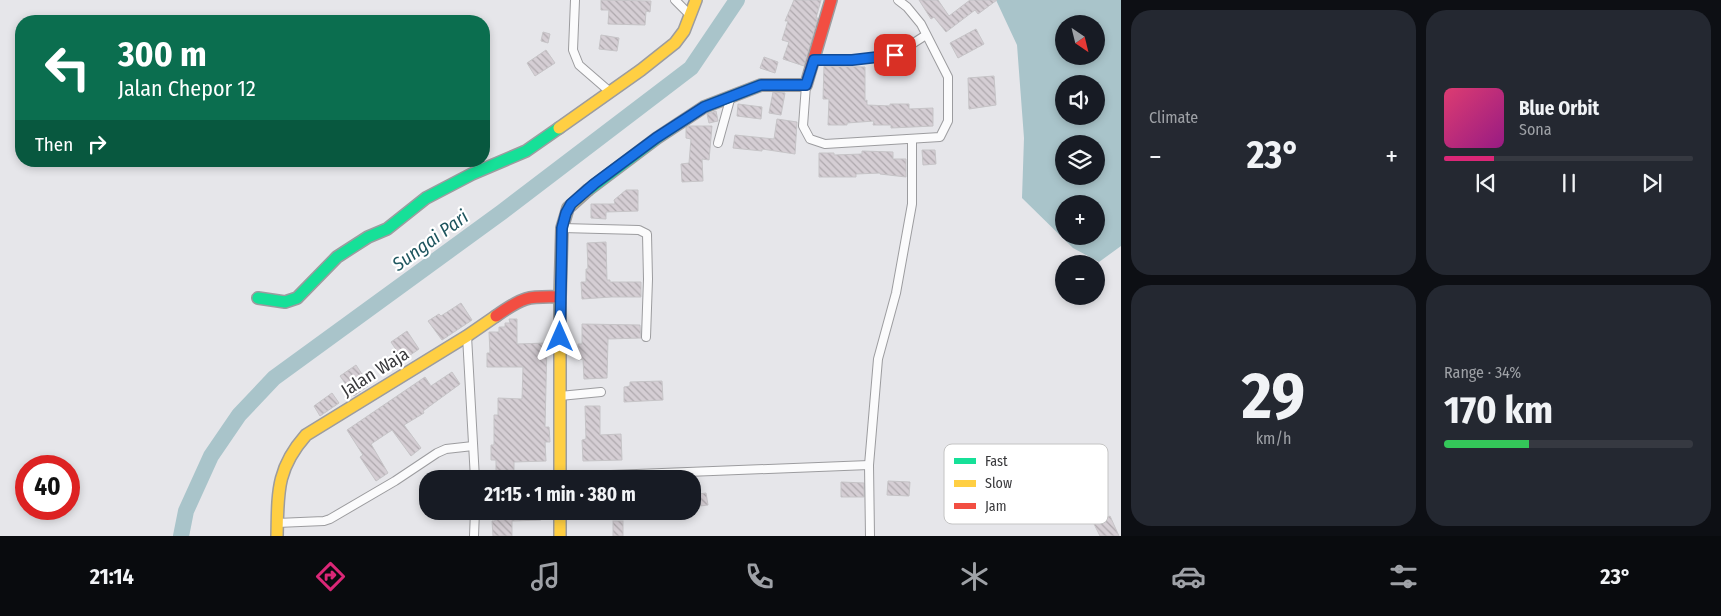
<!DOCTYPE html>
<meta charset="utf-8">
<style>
:root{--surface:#171b24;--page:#242831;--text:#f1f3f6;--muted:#9ea1a6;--line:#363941;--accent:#db2777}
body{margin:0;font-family:"Fira Sans Condensed",sans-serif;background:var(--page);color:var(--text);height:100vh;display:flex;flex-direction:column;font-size:19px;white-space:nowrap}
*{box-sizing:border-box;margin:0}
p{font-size:16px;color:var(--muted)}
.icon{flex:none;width:28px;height:28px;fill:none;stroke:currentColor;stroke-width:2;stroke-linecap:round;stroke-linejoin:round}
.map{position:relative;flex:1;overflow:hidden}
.drawer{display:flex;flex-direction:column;gap:10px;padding:10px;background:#0d0f14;width:600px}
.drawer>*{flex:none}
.hud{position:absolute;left:15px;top:15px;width:475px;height:152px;border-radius:20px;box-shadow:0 2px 8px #0003;background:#0b6e4f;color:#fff;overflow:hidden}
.needle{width:32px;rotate:145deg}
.fabs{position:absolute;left:1055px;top:15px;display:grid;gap:10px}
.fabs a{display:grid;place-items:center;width:50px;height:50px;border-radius:50%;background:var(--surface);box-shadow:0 2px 8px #0003;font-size:25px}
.speed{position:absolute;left:15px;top:455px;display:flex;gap:10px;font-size:25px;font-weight:700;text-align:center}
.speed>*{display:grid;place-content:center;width:65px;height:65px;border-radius:50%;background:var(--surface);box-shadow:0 2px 8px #0003;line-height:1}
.speed .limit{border:8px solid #d22;background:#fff;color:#111}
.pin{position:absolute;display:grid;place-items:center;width:42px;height:42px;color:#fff;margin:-21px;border-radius:10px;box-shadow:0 2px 8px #0006}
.me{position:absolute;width:55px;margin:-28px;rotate:0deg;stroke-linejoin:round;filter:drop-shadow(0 0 4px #0008)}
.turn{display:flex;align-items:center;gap:18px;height:105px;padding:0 20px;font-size:22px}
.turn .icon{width:65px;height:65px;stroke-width:2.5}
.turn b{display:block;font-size:35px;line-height:42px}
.then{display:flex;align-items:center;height:48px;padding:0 20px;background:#0003;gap:10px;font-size:19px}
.big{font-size:38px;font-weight:700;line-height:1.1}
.drawer .widget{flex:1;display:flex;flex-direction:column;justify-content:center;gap:8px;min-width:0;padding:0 18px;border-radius:20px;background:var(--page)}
.drawer .dial{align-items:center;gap:0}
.dial b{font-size:65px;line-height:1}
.song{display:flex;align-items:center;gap:15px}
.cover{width:60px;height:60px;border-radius:8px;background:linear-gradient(135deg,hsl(340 70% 55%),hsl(310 70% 35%))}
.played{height:5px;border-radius:2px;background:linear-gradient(90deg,var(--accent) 20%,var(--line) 20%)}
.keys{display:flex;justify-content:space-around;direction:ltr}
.heat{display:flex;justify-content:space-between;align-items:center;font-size:28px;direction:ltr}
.charge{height:8px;border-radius:4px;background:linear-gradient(90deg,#34c759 34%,var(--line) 0)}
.drawer .tiles{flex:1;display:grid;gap:10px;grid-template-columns:repeat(2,1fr)}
.trip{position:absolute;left:419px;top:470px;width:282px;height:50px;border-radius:20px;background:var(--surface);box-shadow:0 2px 8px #0003;font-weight:700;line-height:50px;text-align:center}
.menu{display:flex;height:80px;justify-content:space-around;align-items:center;background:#090b0e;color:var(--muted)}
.menu .icon{width:35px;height:35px}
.menu .active{color:var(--accent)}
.menu b{font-size:22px;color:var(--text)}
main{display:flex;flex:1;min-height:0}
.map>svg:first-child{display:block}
.water{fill:#a9c4ca;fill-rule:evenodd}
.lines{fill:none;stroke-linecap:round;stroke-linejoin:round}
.river{stroke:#a9c4ca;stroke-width:16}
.building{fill:url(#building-back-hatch);stroke:#c6c4c7}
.street-casing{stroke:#9c9c9f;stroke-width:10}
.fast-casing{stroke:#9c9c9f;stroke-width:14}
.slow-casing{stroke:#9c9c9f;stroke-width:14}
.jam-casing{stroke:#9c9c9f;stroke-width:14}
.street{stroke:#fbfbfc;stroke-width:8}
.fast{stroke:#16e098;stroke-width:11}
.slow{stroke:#ffcf43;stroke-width:11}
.jam{stroke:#f24e42;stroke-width:11}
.route-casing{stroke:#114b97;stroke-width:12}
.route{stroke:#1a73e8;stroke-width:9}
.labels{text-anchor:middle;stroke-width:4.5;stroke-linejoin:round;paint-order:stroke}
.street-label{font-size:18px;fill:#39393c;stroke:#fff}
.water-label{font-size:19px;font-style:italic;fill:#1e555e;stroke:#fff}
.key{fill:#fff;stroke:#c4c4c4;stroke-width:1}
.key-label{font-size:14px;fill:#39393c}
</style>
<main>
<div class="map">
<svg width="1121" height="536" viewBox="0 0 1121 536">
<defs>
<pattern id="building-back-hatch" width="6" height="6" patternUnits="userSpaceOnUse" patternTransform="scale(1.25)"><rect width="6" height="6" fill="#d5ced4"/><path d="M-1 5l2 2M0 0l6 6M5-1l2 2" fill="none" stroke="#aea8ad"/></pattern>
</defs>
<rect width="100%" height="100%" fill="#e6e6ea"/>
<path class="water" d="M996 0H1121V246L1099 262 1073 248 1022 198 1024 138 1017 45ZM1064 24H1096V56H1064ZM1064 84H1096V116H1064ZM1064 144H1096V176H1064ZM1064 204H1096V236H1064Z"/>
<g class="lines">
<path class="river" d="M181 536 186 511 211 456 239 415 274 378 502 212 691 68 737 0"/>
</g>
<g class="building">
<path d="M601 0 651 1 650 12 646 11 645 25 608 24 609 10H601Z"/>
<path d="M794 0H821L816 18H818L804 66 783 59 789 42 782 40 788 21H785Z"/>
<path d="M919 0H938L949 16 970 0H997L978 14 975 10 946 32 934 17 931 19Z"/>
<path d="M976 29 984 44 958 58 950 43Z"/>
<path d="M543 32 550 34 548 43 541 41Z"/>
<path d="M601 35 619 38 617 51 599 49Z"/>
<path d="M546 50 555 63 535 76 527 63Z"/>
<path d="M764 57 778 62 775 73 760 68Z"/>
<path d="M824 66 865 67V101L867 100V105L890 106V104H909V109L933 108V126L891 128V125H873L874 121 847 123V125H828L829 99H823Z"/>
<path d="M994 76 996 105 969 109 968 78Z"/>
<path d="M773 92 785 93 781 115 769 113Z"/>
<path d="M738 104 762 107 761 119 737 116Z"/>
<path d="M716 111 718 121 709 123 707 114Z"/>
<path d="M777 119 797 122 795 154 762 149V151L733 148 735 135 774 139Z"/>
<path d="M689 126H712L709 160 702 159 703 181 682 182 681 164 689 163 691 139 686 138V128Z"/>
<path d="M922 150H935L936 164 923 165Z"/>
<path d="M862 151 893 152V159H906V177L880 174V173L856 174V177H819V153H834V155L862 154Z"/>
<path d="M626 190H638V211L606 212V219L591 218V204H615L614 200Z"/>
<path d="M606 242 607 280H610V282H641V297H611L582 299 581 282H586V269H588L587 243Z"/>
<path d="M461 303 472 320 442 340 428 321 439 314 441 316Z"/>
<path d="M509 319H517V344L547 343 545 427H549L550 442H545L546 461 514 462V479H496V460H491V445H494V415H498V398L522 399 523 367H487V353H490L489 332H499V327H505V323H510Z"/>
<path d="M582 324 640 325 641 338 608 339 607 378 584 379 583 359 578 360V344H582Z"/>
<path d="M407 331 419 349 403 360 391 342Z"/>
<path d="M356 365 369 385 354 396 340 376Z"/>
<path d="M452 372 460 384 423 411 424 413 404 425 421 448 411 456 392 430 371 444 388 473 376 481 360 457 363 455 347 430 425 377 431 386Z"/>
<path d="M662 381 663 400 624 402V387L630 386V382Z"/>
<path d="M332 393 339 403 320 416 314 406Z"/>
<path d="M585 406H600V435L621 434 622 460 583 461 582 440 586 439Z"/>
<path d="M888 481 910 482 909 496 887 495Z"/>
<path d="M841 482 864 483V497H841Z"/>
<path d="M706 493 708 505 692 507V495Z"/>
<path d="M495 511H541V520L512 521V536H493L492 521H495Z"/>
<path d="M1110 516 1119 536H1100L1094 524Z"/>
<rect x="613" y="521" width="10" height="15"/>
</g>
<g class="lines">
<g class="street-casing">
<g id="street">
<path d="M575 0 573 50 579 65 609 91"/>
<path d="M675 0 690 15"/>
<path d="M814 60H852L895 55 926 35"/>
<path d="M806 85 803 126 810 139 825 144 940 137 948 121V77L921 24 907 7 898 0"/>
<path d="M718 143 731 96"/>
<path d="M562 228 639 230 647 234 648 279 646 337"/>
<path d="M467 336 475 479"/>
<path d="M560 396 601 392"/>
<path d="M560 477 869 465"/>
<path d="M277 523 324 521 330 519 395 481 437 453 446 449 473 446"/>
<path d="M474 536 475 511"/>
<path d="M870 536 869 465 878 359 896 293 912 204V139"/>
</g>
</g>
<g class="fast-casing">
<g id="fast">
<path d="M588 190 657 138 704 107 761 85H804"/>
<path d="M258 298 285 302 297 298 337 257 368 237 387 229 426 198 472 174 526 151 559 128"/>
</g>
</g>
<g class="slow-casing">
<g id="slow">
<path d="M559 128 641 70 675 43 684 31 696 0"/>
<path d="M560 479V297L562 228 568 208 588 190"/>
<path d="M560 511V536"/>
<path d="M277 536C278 493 276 469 306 435L467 336 496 316"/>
</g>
</g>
<g class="jam-casing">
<g id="jam">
<path d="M804 85H806L831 0"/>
<path d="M496 316C523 297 527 296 560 297"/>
</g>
</g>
<use href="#street" class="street"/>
<use href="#fast" class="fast"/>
<use href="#slow" class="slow"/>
<use href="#jam" class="jam"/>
</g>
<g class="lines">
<g class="route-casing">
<path id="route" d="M560 337 562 228 566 213 571 204 594 184 656 138 704 107 761 85H806L814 60H852L895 55"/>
</g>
<use href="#route" class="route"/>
</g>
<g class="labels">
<g class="street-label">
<text transform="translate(375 372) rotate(-32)" y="6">Jalan Waja</text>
</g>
<g class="water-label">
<text transform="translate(430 240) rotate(-36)" y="7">Sungai Pari</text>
</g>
</g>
<rect x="944" y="444" width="164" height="80" rx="8" class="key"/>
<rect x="954" y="458" width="22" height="6" fill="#16e098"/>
<rect x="954" y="480" width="22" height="7" fill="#ffcf43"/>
<rect x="954" y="503" width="22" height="6" fill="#f24e42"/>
<g class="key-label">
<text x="985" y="466">Fast</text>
<text x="985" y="488">Slow</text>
<text x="985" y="511">Jam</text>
</g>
</svg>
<div class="fabs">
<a><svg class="needle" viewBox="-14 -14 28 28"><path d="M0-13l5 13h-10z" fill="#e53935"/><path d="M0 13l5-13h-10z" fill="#9ea1a6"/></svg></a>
<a><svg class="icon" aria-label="sound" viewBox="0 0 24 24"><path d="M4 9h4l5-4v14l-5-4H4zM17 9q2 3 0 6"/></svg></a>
<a><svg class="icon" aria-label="layers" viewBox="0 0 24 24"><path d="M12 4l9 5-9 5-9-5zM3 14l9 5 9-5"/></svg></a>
<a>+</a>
<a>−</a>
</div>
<div class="speed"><div class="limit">40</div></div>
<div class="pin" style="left:895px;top:55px;background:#d93025"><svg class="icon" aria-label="arrive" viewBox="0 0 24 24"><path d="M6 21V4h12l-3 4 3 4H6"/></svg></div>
<svg class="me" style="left:560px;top:337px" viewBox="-20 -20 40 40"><path d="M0-17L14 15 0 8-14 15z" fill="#1a73e8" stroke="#fff" stroke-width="4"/></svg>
<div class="trip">21:15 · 1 min · 380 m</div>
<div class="hud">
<div class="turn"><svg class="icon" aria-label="left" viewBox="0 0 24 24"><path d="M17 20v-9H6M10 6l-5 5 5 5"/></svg><div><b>300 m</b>Jalan Chepor 12</div></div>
<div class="then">Then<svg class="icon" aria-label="right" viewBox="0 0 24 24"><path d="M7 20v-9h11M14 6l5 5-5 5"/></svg></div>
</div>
</div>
<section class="drawer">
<div class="tiles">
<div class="widget"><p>Climate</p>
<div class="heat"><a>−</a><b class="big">23°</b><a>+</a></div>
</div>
<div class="widget">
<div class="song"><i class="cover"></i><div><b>Blue Orbit</b><p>Sona</p></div></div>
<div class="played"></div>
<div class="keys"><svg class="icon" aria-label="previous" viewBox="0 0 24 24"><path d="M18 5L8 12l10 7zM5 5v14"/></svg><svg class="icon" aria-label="pause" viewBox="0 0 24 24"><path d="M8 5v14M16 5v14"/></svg><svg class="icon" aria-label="next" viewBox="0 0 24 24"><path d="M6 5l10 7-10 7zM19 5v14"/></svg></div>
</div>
<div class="widget dial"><b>29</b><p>km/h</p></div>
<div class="widget"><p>Range · 34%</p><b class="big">170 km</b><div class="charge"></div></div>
</div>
</section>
</main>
<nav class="menu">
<b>21:14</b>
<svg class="icon active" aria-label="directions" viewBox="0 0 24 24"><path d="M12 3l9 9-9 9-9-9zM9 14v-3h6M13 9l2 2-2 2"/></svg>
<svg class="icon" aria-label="music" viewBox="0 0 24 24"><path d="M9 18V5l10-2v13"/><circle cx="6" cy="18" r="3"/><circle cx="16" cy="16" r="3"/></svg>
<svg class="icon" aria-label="phone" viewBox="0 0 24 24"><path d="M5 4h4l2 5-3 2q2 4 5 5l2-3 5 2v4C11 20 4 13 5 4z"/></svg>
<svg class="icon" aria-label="climate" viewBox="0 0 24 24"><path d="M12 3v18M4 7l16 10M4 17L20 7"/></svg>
<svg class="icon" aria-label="car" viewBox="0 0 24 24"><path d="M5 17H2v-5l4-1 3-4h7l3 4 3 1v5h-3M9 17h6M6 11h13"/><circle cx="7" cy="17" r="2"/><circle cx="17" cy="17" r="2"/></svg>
<svg class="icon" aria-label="filters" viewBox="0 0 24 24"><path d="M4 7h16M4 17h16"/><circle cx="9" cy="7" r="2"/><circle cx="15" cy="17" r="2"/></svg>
<b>23°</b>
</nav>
